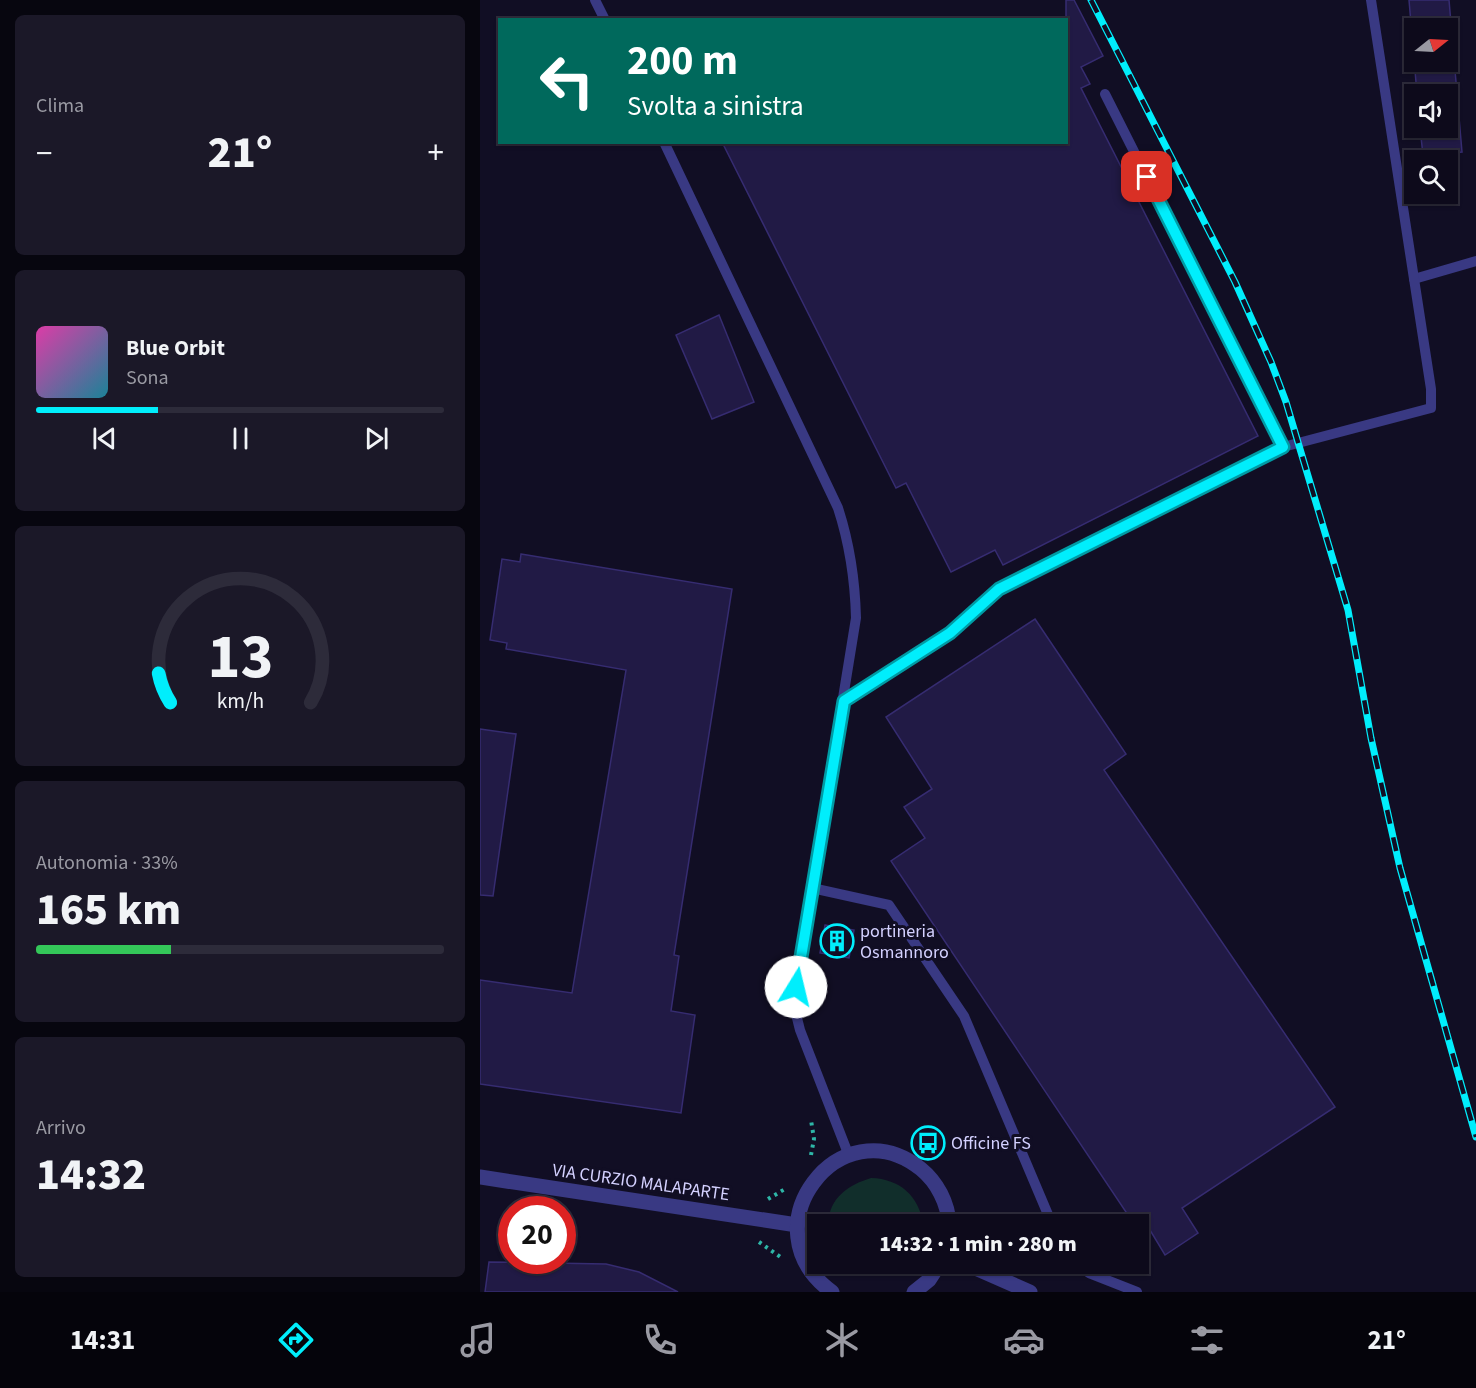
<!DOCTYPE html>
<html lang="it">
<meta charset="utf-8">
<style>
:root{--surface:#0d0a1b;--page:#1b1828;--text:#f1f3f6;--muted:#9a9aa3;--line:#2d2b3a;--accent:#00eefc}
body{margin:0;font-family:"Source Sans 3",sans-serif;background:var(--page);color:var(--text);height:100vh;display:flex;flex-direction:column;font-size:22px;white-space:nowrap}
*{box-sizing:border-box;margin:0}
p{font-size:20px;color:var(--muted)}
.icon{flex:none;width:33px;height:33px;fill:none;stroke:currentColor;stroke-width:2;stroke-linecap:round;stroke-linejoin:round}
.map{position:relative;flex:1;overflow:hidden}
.panel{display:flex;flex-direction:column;gap:15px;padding:15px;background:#07060f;width:480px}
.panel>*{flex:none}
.top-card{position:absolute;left:18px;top:18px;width:570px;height:126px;border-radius:0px;box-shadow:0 2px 4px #0004,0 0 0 2px var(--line);background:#00695c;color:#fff;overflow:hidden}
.needle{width:39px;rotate:72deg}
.buttons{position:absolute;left:924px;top:18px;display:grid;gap:12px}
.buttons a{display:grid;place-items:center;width:54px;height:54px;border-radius:0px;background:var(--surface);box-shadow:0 2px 4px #0004,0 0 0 2px var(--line);font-size:30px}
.speed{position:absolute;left:18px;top:1196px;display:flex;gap:12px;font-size:30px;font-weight:700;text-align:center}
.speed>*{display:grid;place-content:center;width:78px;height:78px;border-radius:50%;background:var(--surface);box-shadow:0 2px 4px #0004,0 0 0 2px var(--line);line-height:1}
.speed .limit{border:9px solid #d22;background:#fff;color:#111}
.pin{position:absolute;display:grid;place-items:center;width:51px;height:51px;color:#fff;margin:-26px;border-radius:12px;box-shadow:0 3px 9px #0006}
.me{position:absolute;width:66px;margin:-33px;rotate:9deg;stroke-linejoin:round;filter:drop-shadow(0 0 4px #0008)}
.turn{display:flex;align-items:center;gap:21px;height:126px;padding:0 30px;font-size:27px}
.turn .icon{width:78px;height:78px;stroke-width:2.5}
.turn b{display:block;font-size:42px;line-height:51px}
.big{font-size:45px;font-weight:800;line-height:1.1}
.panel .card{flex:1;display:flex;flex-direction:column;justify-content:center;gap:9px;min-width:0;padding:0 21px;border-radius:9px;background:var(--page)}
.panel .dial{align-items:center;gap:0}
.dial svg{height:156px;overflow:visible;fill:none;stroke:var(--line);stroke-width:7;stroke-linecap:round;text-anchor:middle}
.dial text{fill:var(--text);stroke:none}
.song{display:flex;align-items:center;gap:18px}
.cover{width:72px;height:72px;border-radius:9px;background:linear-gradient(135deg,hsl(320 70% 55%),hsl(190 70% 35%))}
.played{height:6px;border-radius:3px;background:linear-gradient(90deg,var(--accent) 30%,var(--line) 30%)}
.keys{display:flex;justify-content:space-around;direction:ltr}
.heat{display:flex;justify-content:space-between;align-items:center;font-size:33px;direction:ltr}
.charge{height:9px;border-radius:4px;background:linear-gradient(90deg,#34c759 33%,var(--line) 0)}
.trip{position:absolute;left:327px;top:1214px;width:342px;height:60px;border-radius:0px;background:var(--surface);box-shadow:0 2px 4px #0004,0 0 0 2px var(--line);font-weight:800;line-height:60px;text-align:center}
.dock{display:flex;height:96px;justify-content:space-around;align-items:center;background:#05040b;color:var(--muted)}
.dock .icon{width:42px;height:42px}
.dock .current{color:var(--accent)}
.dock b{font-size:27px;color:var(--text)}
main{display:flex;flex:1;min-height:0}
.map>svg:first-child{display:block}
.green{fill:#112e2b}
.building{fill:#211a45;stroke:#362c71;stroke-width:1.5;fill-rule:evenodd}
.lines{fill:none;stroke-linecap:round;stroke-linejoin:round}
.path{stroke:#2eb6a7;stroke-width:4;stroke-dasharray:3 4.5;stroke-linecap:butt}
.service{stroke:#393983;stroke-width:10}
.tertiary{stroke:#393983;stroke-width:15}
.rail-casing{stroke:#00eefc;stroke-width:7}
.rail{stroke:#110e24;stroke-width:4.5;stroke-dasharray:14;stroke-linecap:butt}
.route-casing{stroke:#009ba4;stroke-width:15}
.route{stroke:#00eefc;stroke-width:10}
.labels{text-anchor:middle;stroke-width:6;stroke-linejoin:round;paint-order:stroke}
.poi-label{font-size:18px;fill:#d4d1ff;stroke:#110e24;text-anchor:start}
.street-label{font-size:18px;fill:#d4d1ff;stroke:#110e24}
</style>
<main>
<section class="panel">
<div class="card"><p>Clima</p>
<div class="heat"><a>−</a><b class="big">21°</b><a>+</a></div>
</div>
<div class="card">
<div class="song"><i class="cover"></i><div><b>Blue Orbit</b><p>Sona</p></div></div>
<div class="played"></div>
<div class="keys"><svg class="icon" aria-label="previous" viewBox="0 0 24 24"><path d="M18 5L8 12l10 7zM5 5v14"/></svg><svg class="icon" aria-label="pause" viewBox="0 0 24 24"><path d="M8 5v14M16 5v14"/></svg><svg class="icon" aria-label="next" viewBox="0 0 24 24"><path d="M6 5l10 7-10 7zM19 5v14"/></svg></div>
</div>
<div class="card dial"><svg viewBox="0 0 100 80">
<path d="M14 69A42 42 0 1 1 86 69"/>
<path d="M14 69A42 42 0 0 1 8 54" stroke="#00eefc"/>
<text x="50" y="56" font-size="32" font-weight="700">13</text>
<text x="50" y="72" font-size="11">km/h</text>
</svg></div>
<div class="card"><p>Autonomia · 33%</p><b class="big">165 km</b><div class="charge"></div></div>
<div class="card"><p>Arrivo</p><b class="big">14:32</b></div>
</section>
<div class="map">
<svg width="996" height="1292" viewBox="0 0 996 1292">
<rect width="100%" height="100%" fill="#110e24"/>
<g class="green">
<path d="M391 1178C420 1179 439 1196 443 1224H348C349 1198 368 1185 391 1178Z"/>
<path d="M364 1263H427C409 1278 382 1281 364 1263Z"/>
</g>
<g class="building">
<path d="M586 0H594L623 56 601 67 610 84 601 88 778 436 523 565 515 550 471 572 426 483 416 488 242 142H586Z"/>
<path d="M929 0H969L982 152 943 155 940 128H968V94H937ZM934 28H968V62H934Z"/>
<path d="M239 315 274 402 232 419 196 335Z"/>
<path d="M41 554 252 589 194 955 199 956 191 1011 215 1015 201 1113 0 1084V980L92 993 146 670 26 649 27 643 10 640 22 559 40 562Z"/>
<path d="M555 619 646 754 624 770 855 1107 702 1208 718 1233 685 1255 670 1230 661 1235 658 1224H654L411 861 445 838 424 807 452 789 406 717Z"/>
<path d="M0 729 36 734 13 896 0 895Z"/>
<path d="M345 925 374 930 369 958 340 953Z"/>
<path d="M9 1262 126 1264 159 1272 198 1292H5Z"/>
</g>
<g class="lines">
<g class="path">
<path d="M331 1155 334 1139 331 1120"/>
<path d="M288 1199 305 1189"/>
<path d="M279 1242 302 1258"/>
</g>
<g class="service">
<path d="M115 0 125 20"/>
<path d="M625 94 803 447"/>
<path d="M184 142 358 508C370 545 375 579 376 618L316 987 315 1010 320 1030 369 1156"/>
<path d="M934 279 996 261"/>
<path d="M364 701 470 633 519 589 766 465 803 447 951 408V389L891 0"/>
<path d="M332 888 409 905 484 1016 572 1224"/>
<path d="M595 1263 609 1273 657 1292"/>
</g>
<g class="tertiary">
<path d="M0 1177 317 1225"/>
<path d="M484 1263 550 1292"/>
<path d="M352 1292C265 1229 360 1104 441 1169 457 1182 468 1203 469 1224"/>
<path d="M434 1292 449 1280 460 1263"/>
</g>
<g class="rail-casing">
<path id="rail" d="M611 0 755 282 791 362 806 402 868 610 891 738 920 868 996 1137"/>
</g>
<use href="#rail" class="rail"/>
</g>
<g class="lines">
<g class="route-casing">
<path id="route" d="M316 987 364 701 470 633 519 589 803 447 667 177"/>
</g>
<use href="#route" class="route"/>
</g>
<defs>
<g id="building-ring" transform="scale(1.725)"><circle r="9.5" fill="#110e24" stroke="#00eefc" stroke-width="1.5"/><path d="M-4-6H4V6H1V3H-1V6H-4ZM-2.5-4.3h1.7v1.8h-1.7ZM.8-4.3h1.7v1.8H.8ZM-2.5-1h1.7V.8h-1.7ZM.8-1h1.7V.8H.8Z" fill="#00eefc"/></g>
<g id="bus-ring" transform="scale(1.725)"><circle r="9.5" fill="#110e24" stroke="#00eefc" stroke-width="1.5"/><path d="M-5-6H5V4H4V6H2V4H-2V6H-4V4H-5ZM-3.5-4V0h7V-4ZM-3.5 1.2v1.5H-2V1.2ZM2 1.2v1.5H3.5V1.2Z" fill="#00eefc"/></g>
</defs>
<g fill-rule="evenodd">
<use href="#building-ring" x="357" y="941"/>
<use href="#bus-ring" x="448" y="1143"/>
</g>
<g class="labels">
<g class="poi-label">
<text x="380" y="937">portineria<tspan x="380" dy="21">Osmannoro</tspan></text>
<text x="471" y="1149">Officine FS</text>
</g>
<g class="street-label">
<text transform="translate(161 1182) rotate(8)" y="6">VIA CURZIO MALAPARTE</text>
</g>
</g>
</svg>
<div class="buttons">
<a><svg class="needle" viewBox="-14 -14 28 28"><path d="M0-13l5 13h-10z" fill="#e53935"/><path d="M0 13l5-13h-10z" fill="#9a9aa3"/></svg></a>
<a><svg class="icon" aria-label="sound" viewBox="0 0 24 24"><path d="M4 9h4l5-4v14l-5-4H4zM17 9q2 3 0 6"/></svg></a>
<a><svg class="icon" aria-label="search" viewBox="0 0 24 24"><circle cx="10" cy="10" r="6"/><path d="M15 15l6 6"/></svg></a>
</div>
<div class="speed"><div class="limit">20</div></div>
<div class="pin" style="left:667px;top:177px;background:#d93025"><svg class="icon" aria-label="arrive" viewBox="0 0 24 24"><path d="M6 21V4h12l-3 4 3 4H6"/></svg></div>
<svg class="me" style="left:316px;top:987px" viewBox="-20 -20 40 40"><circle r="19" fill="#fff"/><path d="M0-13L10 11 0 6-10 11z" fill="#00eefc"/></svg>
<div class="trip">14:32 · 1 min · 280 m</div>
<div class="top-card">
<div class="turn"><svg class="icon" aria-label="left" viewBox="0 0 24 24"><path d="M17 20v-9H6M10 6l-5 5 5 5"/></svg><div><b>200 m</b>Svolta a sinistra</div></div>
</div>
</div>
</main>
<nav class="dock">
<b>14:31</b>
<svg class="icon current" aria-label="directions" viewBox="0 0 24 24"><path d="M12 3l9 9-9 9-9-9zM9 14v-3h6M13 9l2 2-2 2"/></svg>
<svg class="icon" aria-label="music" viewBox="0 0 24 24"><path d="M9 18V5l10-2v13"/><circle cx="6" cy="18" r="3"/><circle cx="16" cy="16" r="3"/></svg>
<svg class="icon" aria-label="phone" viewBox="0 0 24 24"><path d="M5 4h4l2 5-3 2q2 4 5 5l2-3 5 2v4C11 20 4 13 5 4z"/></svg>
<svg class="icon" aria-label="climate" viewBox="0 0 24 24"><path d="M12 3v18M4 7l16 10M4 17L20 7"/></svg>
<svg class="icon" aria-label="car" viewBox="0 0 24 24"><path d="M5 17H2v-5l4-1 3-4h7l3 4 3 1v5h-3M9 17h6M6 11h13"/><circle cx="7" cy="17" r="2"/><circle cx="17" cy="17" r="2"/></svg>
<svg class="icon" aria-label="filters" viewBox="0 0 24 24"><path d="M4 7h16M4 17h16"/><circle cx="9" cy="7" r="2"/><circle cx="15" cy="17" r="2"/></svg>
<b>21°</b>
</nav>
